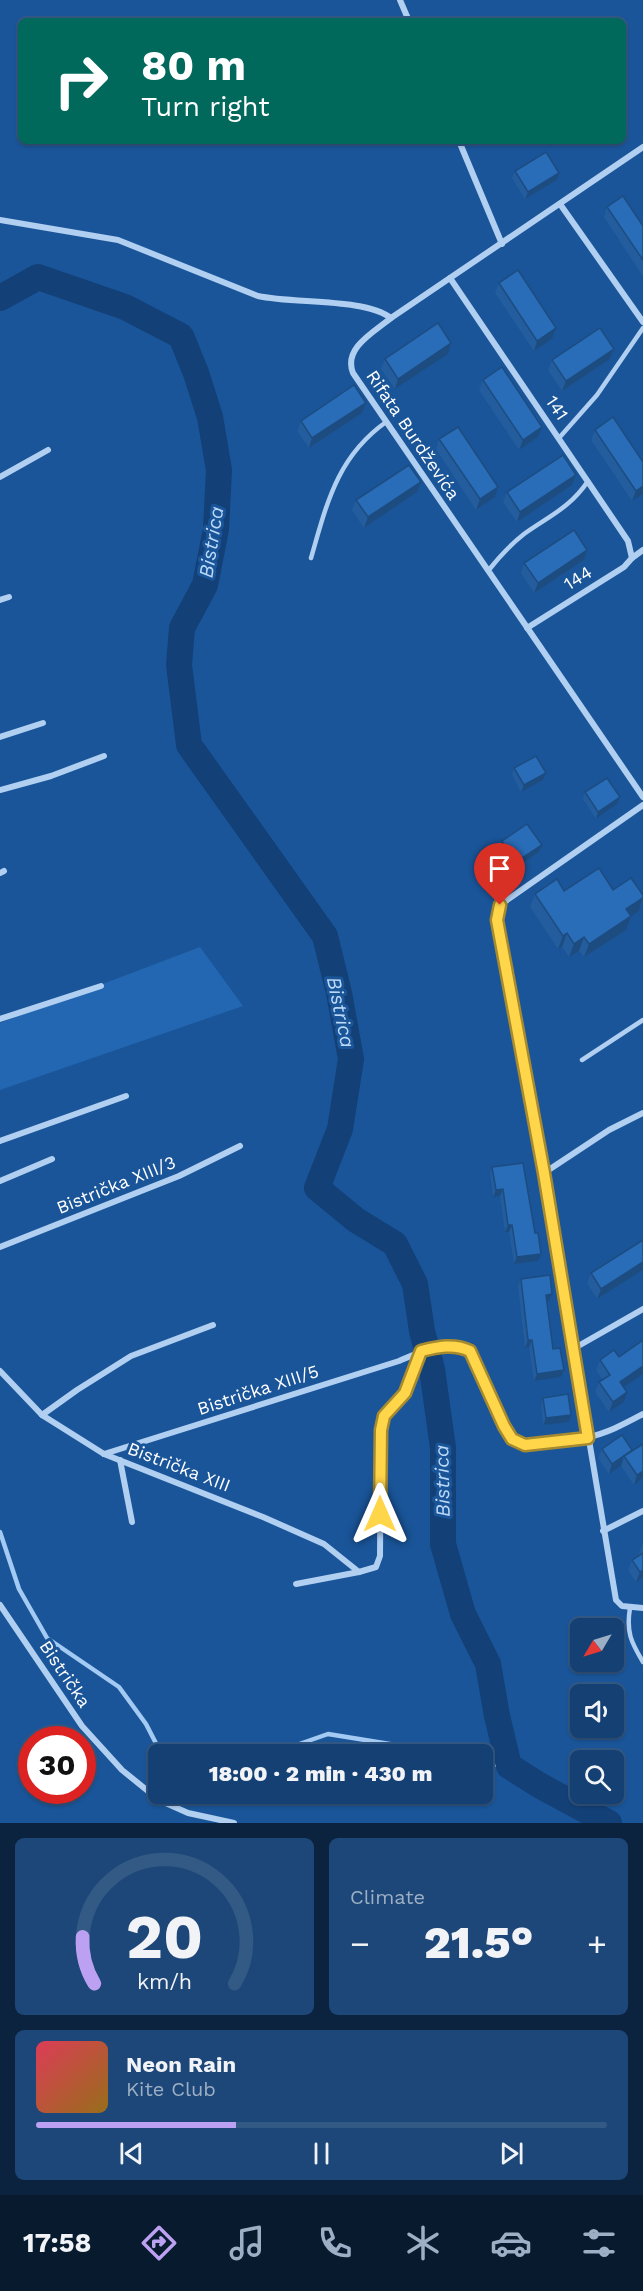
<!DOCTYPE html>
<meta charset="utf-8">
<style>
:root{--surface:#144073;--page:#1d4778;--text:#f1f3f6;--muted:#9dafc4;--line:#335985;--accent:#bca0f2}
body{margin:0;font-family:"Work Sans",sans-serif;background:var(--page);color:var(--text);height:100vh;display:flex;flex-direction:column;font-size:22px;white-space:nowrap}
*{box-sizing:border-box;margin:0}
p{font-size:20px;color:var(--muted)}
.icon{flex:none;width:33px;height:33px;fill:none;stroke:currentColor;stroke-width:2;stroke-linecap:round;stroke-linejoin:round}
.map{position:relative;height:1823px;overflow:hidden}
.side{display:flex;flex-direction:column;gap:15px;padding:15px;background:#0b233f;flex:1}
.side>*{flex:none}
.top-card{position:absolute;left:18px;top:18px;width:608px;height:126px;border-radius:9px;box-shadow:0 2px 4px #0004,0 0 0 2px var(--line);background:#00695c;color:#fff;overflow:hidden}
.needle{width:39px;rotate:232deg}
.fabs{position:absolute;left:570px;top:1618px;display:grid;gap:12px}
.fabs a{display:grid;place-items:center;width:54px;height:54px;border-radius:9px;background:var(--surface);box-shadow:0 2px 4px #0004,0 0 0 2px var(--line);font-size:30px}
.speed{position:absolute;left:18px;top:1726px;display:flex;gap:12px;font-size:30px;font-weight:700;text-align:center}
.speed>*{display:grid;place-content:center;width:78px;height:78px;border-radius:50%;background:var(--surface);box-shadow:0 2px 4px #0004,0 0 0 2px var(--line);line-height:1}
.speed .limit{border:9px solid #d22;background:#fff;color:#111}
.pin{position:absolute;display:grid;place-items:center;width:51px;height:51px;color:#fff;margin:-62px -26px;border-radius:50% 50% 50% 0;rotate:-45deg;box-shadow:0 0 6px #0007}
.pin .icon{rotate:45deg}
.me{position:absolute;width:66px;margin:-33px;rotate:0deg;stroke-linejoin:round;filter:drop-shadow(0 0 4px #0008)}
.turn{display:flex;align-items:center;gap:21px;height:126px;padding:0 24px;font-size:27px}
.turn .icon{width:78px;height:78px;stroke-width:2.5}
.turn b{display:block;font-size:42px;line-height:51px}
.big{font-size:45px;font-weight:800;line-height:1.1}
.side .tile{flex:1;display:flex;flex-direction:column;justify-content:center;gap:9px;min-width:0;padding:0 21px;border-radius:9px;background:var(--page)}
.side .dial{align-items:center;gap:0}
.dial svg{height:156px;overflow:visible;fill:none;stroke:var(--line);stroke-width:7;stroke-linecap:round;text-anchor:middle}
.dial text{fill:var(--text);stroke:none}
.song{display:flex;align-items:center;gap:18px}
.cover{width:72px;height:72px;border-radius:9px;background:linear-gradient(135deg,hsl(350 70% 55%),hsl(40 70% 35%))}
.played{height:6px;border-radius:3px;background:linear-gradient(90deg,var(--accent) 35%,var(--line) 35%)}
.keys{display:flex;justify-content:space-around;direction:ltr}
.heat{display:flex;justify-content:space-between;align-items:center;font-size:33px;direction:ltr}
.side .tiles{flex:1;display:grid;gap:15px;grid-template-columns:1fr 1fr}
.tile:last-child{grid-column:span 2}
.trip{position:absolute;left:148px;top:1744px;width:345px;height:60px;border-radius:9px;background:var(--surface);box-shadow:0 2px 4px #0004,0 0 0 2px var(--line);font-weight:800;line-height:60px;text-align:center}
.dock{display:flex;height:96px;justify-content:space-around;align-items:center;background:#081a2e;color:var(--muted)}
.dock .icon{width:42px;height:42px}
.dock .active{color:var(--accent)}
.dock b{font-size:27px;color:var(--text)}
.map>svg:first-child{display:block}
.green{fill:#2367b2}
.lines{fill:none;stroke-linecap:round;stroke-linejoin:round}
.stream{stroke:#a3caf3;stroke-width:4.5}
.river{stroke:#124077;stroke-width:26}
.lane{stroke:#b0cff1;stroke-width:4.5}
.street{stroke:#b0cff1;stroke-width:6}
.wall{fill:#235d9d}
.shaded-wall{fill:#1d4c80}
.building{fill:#296cb7;stroke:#1d4c80;stroke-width:1.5}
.route-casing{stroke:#a68a30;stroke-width:15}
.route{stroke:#ffd54a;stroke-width:10}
.labels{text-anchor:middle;stroke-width:6;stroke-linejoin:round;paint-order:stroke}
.street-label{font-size:18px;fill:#fff;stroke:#1a5599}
.water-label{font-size:20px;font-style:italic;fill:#bcd9f7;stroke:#1a5599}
</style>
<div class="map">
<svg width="643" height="1823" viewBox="0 0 643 1823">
<rect width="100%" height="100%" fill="#1a5599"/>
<path class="green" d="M200 947 243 1006 0 1090V1023Z"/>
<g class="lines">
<g class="stream">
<path d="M0 1532 19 1589 47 1638 119 1687 146 1724 162 1755"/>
<path d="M268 1755 328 1734 396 1745 427 1755"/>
<path d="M483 1763 509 1766"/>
</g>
<path class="river" d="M0 298 38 277 125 307 181 336 196 373 210 417 219 470 216 529 205 585 182 628 179 665 189 745 325 936 339 993 351 1059 340 1129 317 1188 356 1220 395 1244 415 1284 422 1331 432 1369 443 1448V1544L463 1614 488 1664 497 1716 509 1766 539 1785 609 1823"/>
<g class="lane">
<path d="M559 438 597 395 643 328"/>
<path d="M311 558C327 503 337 457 386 422"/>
<path d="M488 571C499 557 510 545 524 534 549 516 570 508 588 481"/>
<path d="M582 1060 643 1020"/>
<path d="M630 1608C626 1632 631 1642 643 1662"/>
</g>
<g class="street">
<path d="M400 0 409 21"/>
<path d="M459 141 502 244"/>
<path d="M643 147 391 318C374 332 343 348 353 373L643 797"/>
<path d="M560 204 643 322"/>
<path d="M0 220 118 240 258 296C294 304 365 298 391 318"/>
<path d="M450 278 628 541 632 558"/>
<path d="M0 477 48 450"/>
<path d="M0 600 9 597"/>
<path d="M527 628 624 567 632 558 643 550"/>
<path d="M0 737 43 723"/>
<path d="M0 790 51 776 104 756"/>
<path d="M643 805 500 905 497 919 544 1173 616 1600 622 1606 643 1608"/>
<path d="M0 873 4 871"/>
<path d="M0 1019 101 986"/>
<path d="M0 1141 126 1096"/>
<path d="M544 1173 609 1130 643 1113"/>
<path d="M0 1181 52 1159"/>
<path d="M0 1247 179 1176 240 1146"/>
<path d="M573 1349 643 1309"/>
<path d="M0 1371 42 1415 104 1454 263 1517 324 1544 359 1572"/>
<path d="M42 1415 77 1390 131 1356 213 1325"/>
<path d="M104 1454 399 1361C420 1352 448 1339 470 1351 478 1369 500 1428 512 1439 523 1449 573 1441 588 1437 608 1433 626 1423 643 1414"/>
<path d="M120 1460 132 1522"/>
<path d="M603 1531 643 1511"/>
<path d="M296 1584 359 1572 376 1567 380 1556 381 1430 384 1416 405 1393 420 1352"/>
<path d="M0 1605 82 1726 122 1770 159 1800 188 1813 234 1823"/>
</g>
</g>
<g class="wall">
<path d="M515 171 557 180 525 199 512 178Z"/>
<path d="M607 207 643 226V274L642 275 604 217Z"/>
<path d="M499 283 556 328 552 339 534 351 495 293Z"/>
<path d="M614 349 610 359 562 391 548 370 552 360Z"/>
<path d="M448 354 395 389 381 369 385 359Z"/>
<path d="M483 380 538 437 519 450 479 390Z"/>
<path d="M366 403 362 413 309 448 297 431 301 421Z"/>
<path d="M595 430 643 462V494L632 501 591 440Z"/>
<path d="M439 439 498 487 495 497 476 510 436 449Z"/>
<path d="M576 475 572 485 517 522 503 502 507 492Z"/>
<path d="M417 492 364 528 352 510 356 500Z"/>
<path d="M584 560 534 593 521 573 524 563Z"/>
<path d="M514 768 546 773 543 780 521 792 512 775Z"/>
<path d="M585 792 617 804 596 819 583 799Z"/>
<path d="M502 841 542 845 539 852 513 869 499 848Z"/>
<path d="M613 890 643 895V901L639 911 631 917 626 930 584 957 579 951 569 957 562 947 558 949 530 907 535 894 564 891Z"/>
<path d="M492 1167 538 1261 514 1264 509 1232H505L500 1196 493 1197 490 1174Z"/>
<path d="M643 1240V1270L597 1299 587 1283 591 1273Z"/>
<path d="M521 1279 549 1301H547L553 1349 564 1370 561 1377 534 1381 529 1347 525 1348 518 1286Z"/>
<path d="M643 1340V1374L624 1387V1402L609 1412 595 1392 599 1382 603 1380 596 1370 600 1360 619 1357Z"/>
<path d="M543 1398 571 1415 569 1422 543 1425 541 1405Z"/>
<path d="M643 1444V1478L634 1485 621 1466 609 1474 598 1458 602 1449 632 1450Z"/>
<path d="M643 1544V1578L636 1582 628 1570 632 1560 638 1556 642 1545Z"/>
</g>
<g class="shaded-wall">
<path d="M559 173 557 180 525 199 528 192Z"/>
<path d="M556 328 552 339 534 351 537 341Z"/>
<path d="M451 343 448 354 395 389 398 379Z"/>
<path d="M614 349 610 359 562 391 566 381Z"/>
<path d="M366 403 362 413 309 448 312 438Z"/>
<path d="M542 427 538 437 519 450 523 440Z"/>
<path d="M576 475 572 485 517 522 520 512Z"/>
<path d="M421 482 417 492 364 528 368 517Z"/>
<path d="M643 486V494L632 501 636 491Z"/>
<path d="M498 487 495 497 476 510 480 499Z"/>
<path d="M587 550 584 560 534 593 538 583Z"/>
<path d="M546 773 543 780 521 792 524 785Z"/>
<path d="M620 797 617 804 596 819 598 812Z"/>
<path d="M542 845 539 852 513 869 516 862Z"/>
<path d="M643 898 639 911 631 917 626 930 584 957 589 944 626 909Z"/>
<path d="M567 933 562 947 558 949 563 936Z"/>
<path d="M584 937 579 951 569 957 574 944Z"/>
<path d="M503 1189 500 1196 493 1197 496 1190Z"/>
<path d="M508 1225H512L509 1232H505Z"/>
<path d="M541 1254 538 1261 514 1264 517 1257Z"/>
<path d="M643 1262V1270L597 1299 601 1289Z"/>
<path d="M552 1294 549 1301 543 1302 546 1295Z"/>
<path d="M528 1340H532L529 1347 525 1348Z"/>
<path d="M643 1366V1374L617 1392 620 1382Z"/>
<path d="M564 1370 561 1377 534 1381 537 1374Z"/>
<path d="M627 1392 624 1402 609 1412 613 1402Z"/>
<path d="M571 1415 569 1422 543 1425 546 1418Z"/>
<path d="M632 1450 624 1456 621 1466 609 1474 612 1464Z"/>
<path d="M643 1471V1478L634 1485 637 1475Z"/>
<path d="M643 1570V1578L636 1582 640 1572Z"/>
</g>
<g class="building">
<path d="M546 152 559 173 528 192 515 171Z"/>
<path d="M623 196 643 226V260L607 207Z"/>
<path d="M518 270 556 328 537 341 499 283Z"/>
<path d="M438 323 451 343 398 379 385 359Z"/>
<path d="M600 328 614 349 566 381 552 360Z"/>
<path d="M502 367 542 427 523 440 483 380Z"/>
<path d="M354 385 366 403 312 438 301 421Z"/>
<path d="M613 417 643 462V486L636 491 595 430Z"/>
<path d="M458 427 498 487 480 499 439 439Z"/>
<path d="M563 455 576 475 520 512 507 492Z"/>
<path d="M409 465 421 482 368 517 356 500Z"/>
<path d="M574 530 587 550 538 583 524 563Z"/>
<path d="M536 756 546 773 524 785 514 768Z"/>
<path d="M607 778 620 797 598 812 585 792Z"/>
<path d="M527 824 542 845 516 862 502 841Z"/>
<path d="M599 868 613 890 631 878 643 895V898L626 909 631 916 589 944 584 937 574 944 567 933 563 936 535 894 557 879 564 891Z"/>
<path d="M523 1163 535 1233H538L541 1254 517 1257 512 1225H508L503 1189 496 1190 492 1167Z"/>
<path d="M643 1240V1262L601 1289 591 1273Z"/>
<path d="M550 1275 552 1294 546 1295 553 1349 560 1348 564 1370 537 1374 532 1340H528L521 1279Z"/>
<path d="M643 1340V1366L620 1382 627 1392 613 1402 599 1382 610 1375 600 1360 614 1350 619 1357Z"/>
<path d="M568 1394 571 1415 546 1418 543 1398Z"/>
<path d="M622 1435 632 1450 612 1464 602 1449Z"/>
<path d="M643 1444V1471L637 1475 624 1456Z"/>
<path d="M643 1553V1570L640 1572 632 1560Z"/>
</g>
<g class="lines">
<g class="route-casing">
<path id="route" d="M380 1514 381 1430 384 1416 405 1393 421 1351C437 1347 454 1343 470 1351L504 1426 512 1439 525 1445 588 1438 544 1173 497 920 500 905"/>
</g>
<use href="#route" class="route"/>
</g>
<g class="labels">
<g class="street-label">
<text transform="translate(557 408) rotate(56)" y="6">141</text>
<text transform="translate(413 435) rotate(56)" y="6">Rifata Burdževića</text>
<text transform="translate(578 578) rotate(-32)" y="6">144</text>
<text transform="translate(116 1185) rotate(-22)" y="6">Bistrička XIII/3</text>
<text transform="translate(258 1390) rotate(-18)" y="6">Bistrička XIII/5</text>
<text transform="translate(179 1467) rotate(21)" y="6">Bistrička XIII</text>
<text transform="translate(65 1674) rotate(56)" y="6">Bistrička</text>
</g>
<g class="water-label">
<text transform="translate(211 542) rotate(-81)" y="7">Bistrica</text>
<text transform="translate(341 1012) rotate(78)" y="7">Bistrica</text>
<text transform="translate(442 1481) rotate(-91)" y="7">Bistrica</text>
</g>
</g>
</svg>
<div class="fabs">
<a><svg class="needle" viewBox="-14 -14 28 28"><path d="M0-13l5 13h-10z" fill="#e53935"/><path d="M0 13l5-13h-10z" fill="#9dafc4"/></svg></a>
<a><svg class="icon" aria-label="sound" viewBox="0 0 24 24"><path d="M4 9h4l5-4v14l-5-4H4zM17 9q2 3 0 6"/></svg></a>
<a><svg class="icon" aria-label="search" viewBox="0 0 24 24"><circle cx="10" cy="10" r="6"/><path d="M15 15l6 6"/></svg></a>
</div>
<div class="speed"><div class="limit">30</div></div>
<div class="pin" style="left:500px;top:905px;background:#d93025"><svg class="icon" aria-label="arrive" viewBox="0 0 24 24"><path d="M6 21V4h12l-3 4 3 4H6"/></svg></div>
<svg class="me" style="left:380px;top:1514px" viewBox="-20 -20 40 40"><path d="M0-17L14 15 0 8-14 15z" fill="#ffd54a" stroke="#fff" stroke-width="4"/></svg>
<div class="trip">18:00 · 2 min · 430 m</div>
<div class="top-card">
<div class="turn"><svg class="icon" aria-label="right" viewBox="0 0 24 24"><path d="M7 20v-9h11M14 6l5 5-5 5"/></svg><div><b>80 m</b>Turn right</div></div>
</div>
</div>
<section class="side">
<div class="tiles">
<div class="tile dial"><svg viewBox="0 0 100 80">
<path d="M14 69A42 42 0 1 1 86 69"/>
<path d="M14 69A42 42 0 0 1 8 45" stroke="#bca0f2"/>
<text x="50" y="56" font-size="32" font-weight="700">20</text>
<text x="50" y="72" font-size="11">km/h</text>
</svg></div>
<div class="tile"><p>Climate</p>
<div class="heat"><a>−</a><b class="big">21.5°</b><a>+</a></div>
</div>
<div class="tile">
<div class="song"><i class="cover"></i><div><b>Neon Rain</b><p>Kite Club</p></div></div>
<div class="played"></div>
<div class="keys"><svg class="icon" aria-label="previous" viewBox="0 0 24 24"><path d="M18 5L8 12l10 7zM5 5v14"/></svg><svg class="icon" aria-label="pause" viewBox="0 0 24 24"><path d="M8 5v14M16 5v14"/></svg><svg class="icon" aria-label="next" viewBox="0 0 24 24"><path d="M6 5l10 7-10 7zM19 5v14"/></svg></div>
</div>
</div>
</section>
<nav class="dock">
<b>17:58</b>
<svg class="icon active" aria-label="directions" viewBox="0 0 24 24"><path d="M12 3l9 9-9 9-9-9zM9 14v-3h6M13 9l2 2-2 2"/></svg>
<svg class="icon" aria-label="music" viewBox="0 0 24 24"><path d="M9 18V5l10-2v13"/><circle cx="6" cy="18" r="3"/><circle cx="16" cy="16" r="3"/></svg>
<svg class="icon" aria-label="phone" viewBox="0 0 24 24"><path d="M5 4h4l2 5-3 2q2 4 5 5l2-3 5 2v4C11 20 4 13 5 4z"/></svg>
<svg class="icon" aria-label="climate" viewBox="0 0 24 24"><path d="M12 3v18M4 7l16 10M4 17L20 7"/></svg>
<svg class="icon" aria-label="car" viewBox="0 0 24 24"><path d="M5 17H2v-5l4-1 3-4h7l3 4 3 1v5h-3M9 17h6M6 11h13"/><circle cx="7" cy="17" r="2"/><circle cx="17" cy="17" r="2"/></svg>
<svg class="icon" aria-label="filters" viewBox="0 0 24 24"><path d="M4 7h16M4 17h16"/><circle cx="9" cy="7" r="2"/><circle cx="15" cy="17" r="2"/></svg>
</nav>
